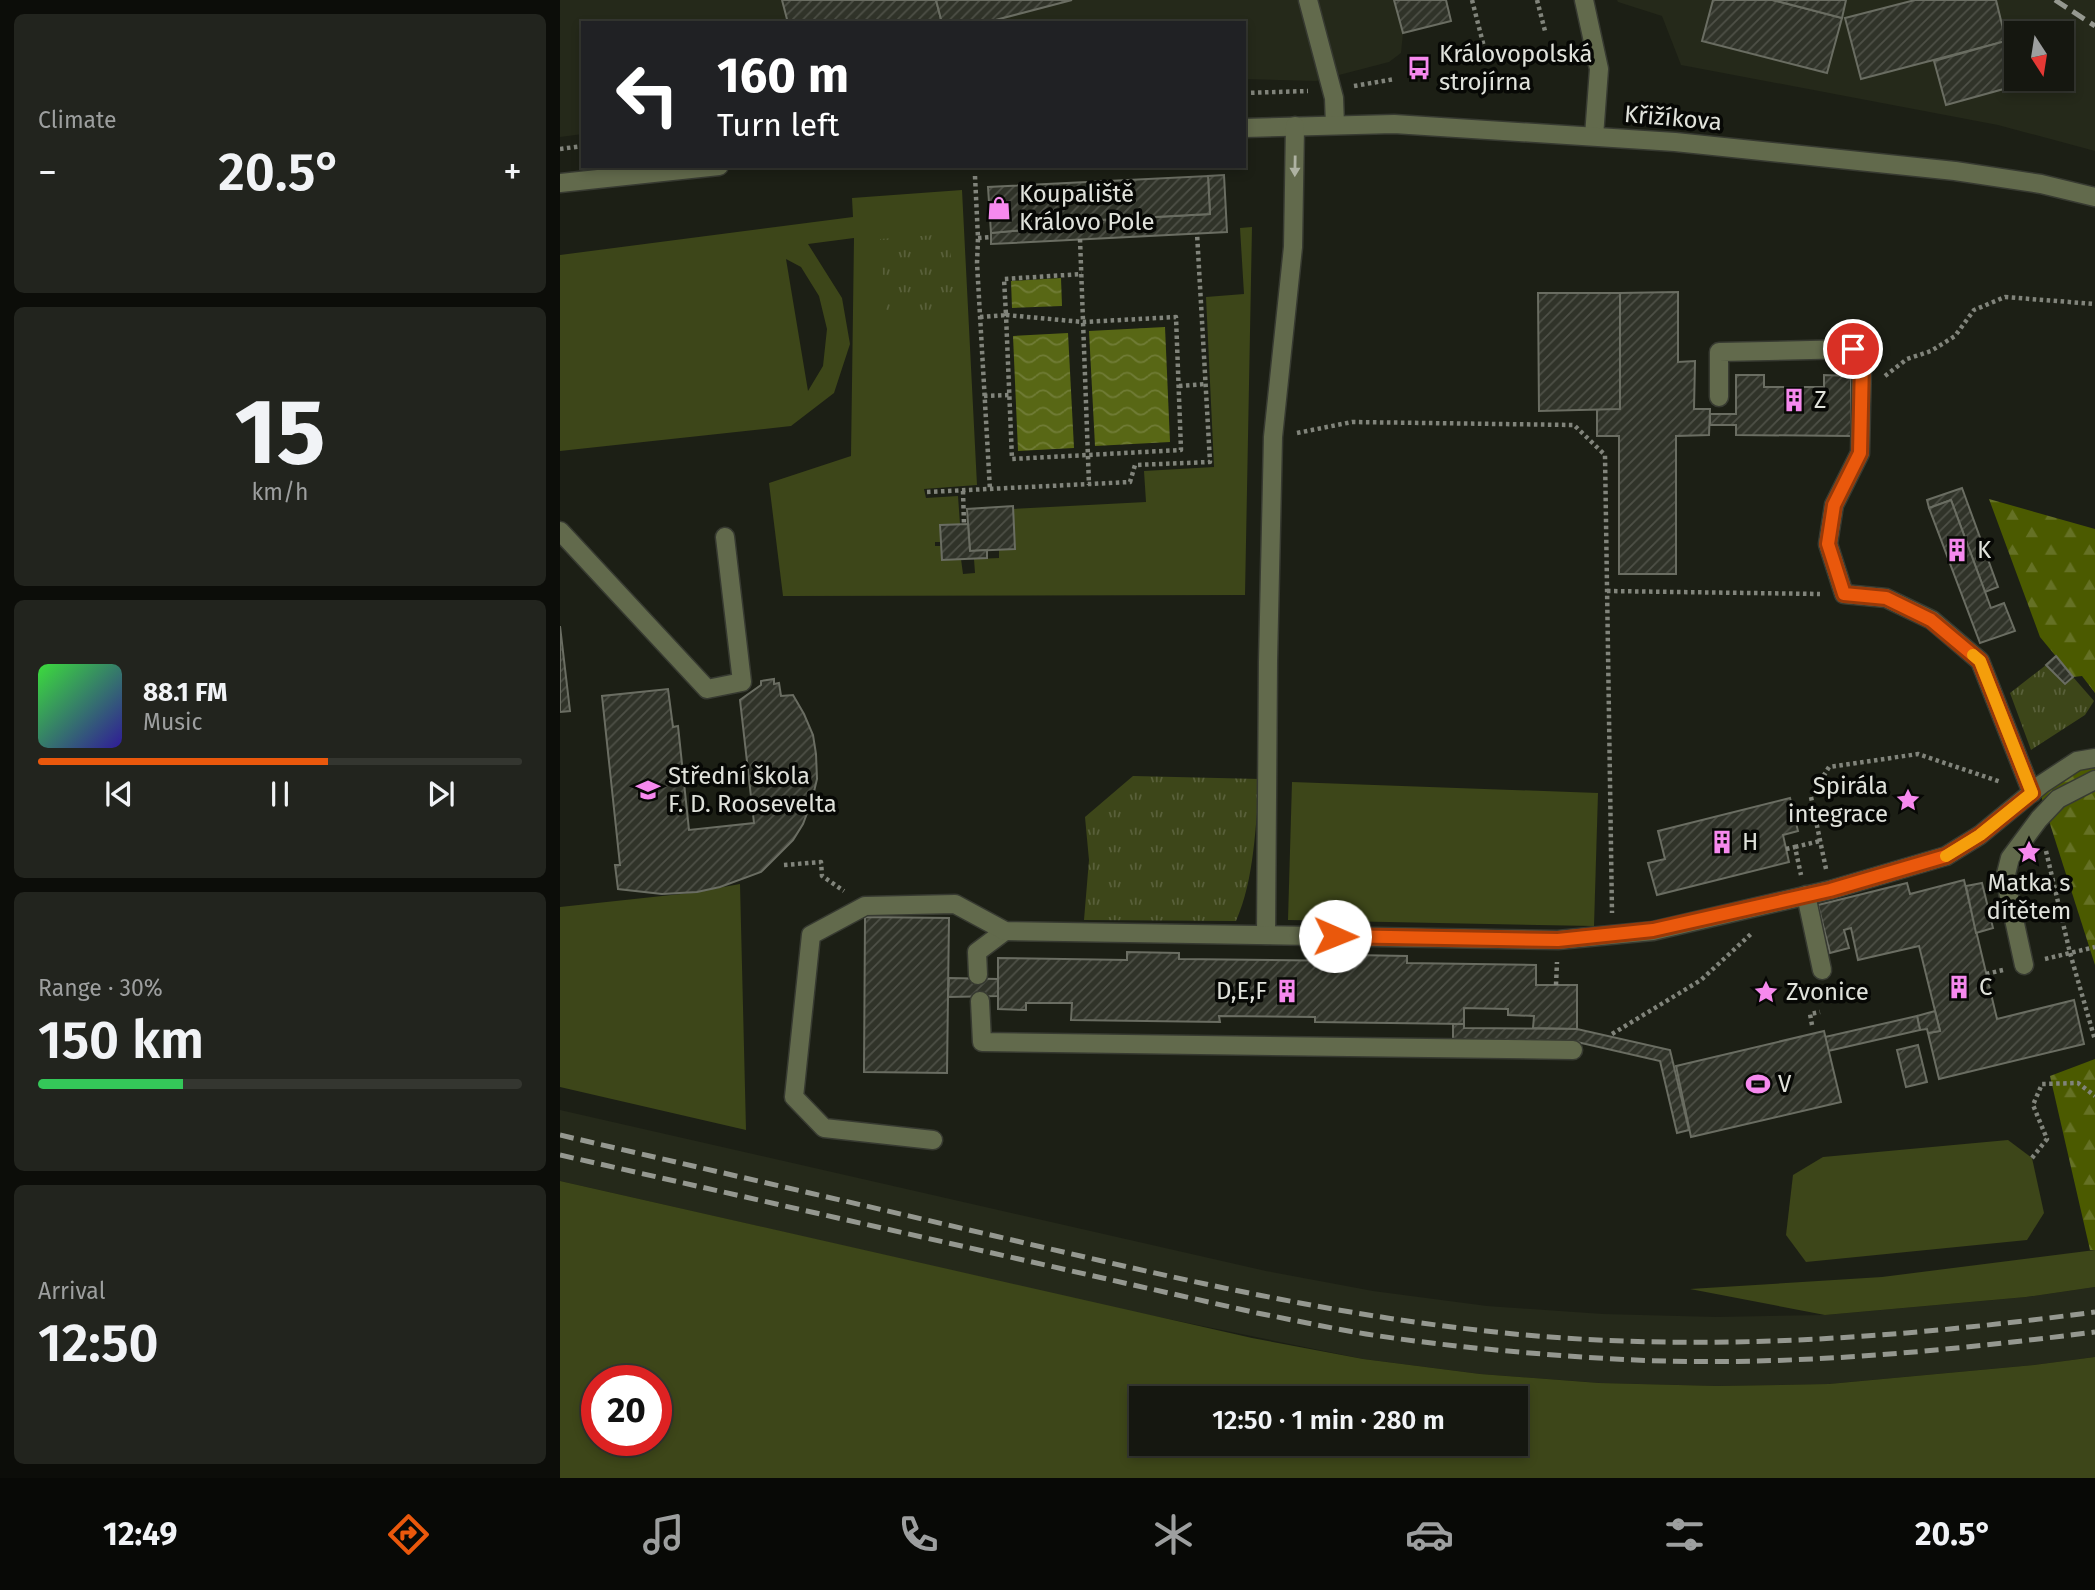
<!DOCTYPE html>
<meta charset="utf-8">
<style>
:root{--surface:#151710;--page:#22241e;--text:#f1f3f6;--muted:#9d9f9f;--line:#343630;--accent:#ea580c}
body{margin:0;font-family:"Fira Sans",sans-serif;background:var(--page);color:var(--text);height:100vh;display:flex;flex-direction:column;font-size:26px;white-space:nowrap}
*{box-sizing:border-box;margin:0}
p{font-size:23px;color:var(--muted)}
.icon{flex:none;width:38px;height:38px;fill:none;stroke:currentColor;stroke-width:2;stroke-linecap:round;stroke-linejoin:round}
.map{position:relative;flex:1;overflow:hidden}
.details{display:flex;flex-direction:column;gap:14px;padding:14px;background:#0c0d09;width:560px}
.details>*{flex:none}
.hud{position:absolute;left:21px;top:21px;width:665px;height:147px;border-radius:0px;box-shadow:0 4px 10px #0003,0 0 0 2px var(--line);background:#202124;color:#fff;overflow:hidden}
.needle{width:46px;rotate:168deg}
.buttons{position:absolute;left:1444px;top:21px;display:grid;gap:14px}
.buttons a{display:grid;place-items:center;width:70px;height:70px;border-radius:0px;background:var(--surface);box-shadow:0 4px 10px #0003,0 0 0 2px var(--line);font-size:35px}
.speed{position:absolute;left:21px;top:1365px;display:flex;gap:14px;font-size:35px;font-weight:700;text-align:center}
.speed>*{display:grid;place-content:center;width:91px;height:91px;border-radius:50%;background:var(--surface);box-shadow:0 4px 10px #0003,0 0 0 2px var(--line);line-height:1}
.speed .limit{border:10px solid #d22;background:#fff;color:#111}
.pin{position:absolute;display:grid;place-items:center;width:60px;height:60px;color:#fff;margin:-30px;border:4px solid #fff;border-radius:50%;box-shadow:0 2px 7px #0007}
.me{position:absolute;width:77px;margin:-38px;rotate:91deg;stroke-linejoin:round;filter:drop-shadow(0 0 5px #0008)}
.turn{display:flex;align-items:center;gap:24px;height:147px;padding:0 21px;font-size:32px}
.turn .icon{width:91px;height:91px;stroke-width:2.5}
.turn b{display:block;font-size:49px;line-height:60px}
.big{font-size:52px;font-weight:600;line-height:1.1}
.details .widget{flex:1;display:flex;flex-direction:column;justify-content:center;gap:10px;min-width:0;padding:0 24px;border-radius:10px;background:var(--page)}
.details .dial{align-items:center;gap:0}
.dial b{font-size:91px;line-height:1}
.song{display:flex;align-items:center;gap:21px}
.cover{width:84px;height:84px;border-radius:10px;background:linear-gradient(135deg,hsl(120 70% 55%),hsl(250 70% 35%))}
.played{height:7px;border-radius:4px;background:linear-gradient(90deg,var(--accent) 60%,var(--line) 60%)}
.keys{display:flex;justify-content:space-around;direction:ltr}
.heat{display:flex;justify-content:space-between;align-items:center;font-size:38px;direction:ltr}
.charge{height:10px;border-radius:5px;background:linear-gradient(90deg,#34c759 30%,var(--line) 0)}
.trip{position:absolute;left:569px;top:1386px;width:399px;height:70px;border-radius:0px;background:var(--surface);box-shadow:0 4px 10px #0003,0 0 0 2px var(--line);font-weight:600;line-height:70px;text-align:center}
.dock{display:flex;height:112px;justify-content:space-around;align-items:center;background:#080906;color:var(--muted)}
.dock .icon{width:49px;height:49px}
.dock .on{color:var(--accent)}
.dock b{font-size:32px;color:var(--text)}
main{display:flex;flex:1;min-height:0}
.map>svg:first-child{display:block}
.built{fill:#25291a;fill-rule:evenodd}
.green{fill:#3d4619;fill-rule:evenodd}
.forest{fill:url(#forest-firs)}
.park{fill:url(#park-tufts)}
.water{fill:url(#water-waves)}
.building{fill:url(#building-hatch);stroke:#6a6d62;stroke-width:2}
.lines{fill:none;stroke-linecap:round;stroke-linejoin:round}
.minor-casing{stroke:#373a31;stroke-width:21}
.path{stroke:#81847b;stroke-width:4.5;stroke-dasharray:3.5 3.5;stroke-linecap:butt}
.minor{stroke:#626a4c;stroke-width:18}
.rail{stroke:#959890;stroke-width:5;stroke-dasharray:14 7;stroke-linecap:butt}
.oneway{fill:#aeb2a2}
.route-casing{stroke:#983908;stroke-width:18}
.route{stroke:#ea580c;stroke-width:12}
.slow{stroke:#f59e0b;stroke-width:12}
.labels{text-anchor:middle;stroke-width:7;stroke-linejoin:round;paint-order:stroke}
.poi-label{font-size:24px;fill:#e0e2db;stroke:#070805;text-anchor:start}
.street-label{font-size:24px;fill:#e0e2db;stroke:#070805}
</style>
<main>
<section class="details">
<div class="widget"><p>Climate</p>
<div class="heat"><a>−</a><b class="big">20.5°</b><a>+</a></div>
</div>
<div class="widget dial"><b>15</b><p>km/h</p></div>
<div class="widget">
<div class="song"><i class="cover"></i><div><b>88.1 FM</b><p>Music</p></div></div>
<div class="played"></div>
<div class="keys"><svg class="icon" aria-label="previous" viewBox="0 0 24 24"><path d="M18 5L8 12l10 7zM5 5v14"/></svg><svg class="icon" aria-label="pause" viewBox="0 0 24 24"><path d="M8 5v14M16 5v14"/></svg><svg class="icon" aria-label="next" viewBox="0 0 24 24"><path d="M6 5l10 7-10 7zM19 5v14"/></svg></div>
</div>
<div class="widget"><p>Range · 30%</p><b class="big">150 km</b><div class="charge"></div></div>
<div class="widget"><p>Arrival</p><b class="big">12:50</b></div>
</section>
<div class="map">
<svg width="1535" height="1478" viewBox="0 0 1535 1478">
<defs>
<pattern id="forest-firs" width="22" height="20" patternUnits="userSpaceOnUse" patternTransform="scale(1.75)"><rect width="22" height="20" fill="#4b5a00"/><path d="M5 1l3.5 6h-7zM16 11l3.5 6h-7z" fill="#657125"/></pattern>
<pattern id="park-tufts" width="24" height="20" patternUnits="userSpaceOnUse" patternTransform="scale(1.75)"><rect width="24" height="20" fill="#3d4619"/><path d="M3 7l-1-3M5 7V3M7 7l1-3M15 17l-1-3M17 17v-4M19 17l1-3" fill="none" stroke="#59603a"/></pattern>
<pattern id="water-waves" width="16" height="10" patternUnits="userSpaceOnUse" patternTransform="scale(1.75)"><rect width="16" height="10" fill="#586715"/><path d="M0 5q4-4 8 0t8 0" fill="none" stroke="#707c36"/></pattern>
<pattern id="building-hatch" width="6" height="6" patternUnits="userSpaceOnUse" patternTransform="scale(1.75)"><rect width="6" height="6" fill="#303329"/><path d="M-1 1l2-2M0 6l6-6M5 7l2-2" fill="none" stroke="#4e5047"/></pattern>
</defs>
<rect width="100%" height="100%" fill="#1c1f15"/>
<g class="built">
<path d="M0 0H886L891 21 843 33 841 53 829 62 756 81 684 79V23H23V134L0 137Z"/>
<path d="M1057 0H1535V151L1438 125 1121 65 1102 16 1058 2ZM1456 33H1502V79H1456Z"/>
<path d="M0 1110 706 1271 813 1291 927 1306 1043 1314 1157 1317 1265 1315 1466 1297 1535 1287V1357L1474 1365 1269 1384 1157 1386 1040 1383 920 1374 803 1359 569 1311 0 1181Z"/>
</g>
<g class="green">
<path d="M402 190 417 485 364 489 366 498 398 496 400 524 380 525V542H375V546H381L382 560 401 559 403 574 415 573 414 559 439 558V550L453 509 586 502 584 471 654 467 646 297 684 294 680 228 692 227 685 595 223 596 209 483 291 456 294 238 248 244 282 298 290 344 274 393 231 426 0 451V255L293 217 292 198ZM226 259 241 267 259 296 267 329 263 366 248 391Z"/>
<path d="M732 782 1038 793 1034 926 728 920Z"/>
<path d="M180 884 186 1130 0 1087V907L130 893Z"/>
<path d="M1448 1140 1472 1158 1484 1213 1467 1240 1246 1262 1226 1235 1233 1175 1263 1157Z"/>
<path d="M0 1181 692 1338 803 1359 920 1374 1039 1383 1157 1386 1269 1384 1474 1365 1535 1357V1478H0ZM37 1381H96V1440H37ZM581 1398H956V1444H581Z"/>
<path d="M1535 1250V1287L1466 1297 1265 1315 1130 1289 1322 1277Z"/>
</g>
<g class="forest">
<path d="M1429 499 1535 529V693L1522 676 1513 677 1480 637Z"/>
<path d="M1535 755V965L1475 777Z"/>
<path d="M1535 1059V1250H1530L1490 1076Z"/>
</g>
<g class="park">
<path d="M389 234 395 308 326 313 320 239Z"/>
<path d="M1486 665 1505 684 1513 677 1534 701 1525 715 1471 750 1450 693Z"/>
<path d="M573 776 700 779C695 826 695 878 676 921L524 920 529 860 525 817Z"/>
</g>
<g class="water">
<path d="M501 278 502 306 452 308 451 281Z"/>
<path d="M605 327 610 442 535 446 529 331Z"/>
<path d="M508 333 514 448 458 451 453 336Z"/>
</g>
<g class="building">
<path d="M222 0H376L382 23H228Z"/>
<path d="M376 0H512L424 23H382Z"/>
<path d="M834 0H886L891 21 843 33Z"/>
<path d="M1153 0H1212L1282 18 1267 73 1142 41Z"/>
<path d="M1213 0H1286L1282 18Z"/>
<path d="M1355 0H1436L1446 41 1301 79 1285 18Z"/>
<path d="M1456 38V79H1480L1386 105 1374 61Z"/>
<path d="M664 175 667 232 431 244V233L465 230V224L650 214 648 176Z"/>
<path d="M648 176 650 214 465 224V230L431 233 428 187Z"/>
<path d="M1118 292V362L1135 361 1134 409H1150L1149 435 1116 436V574H1059V436H1037V409H1060V293Z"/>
<path d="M978 293H1060V409L979 411Z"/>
<path d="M1176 375H1204V387H1264V375L1291 376V436L1176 435V425H1150V414H1176Z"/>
<path d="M1402 488 1438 587 1425 592 1391 500 1369 508 1367 500Z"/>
<path d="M1391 500 1431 608 1444 603 1455 631 1420 643 1369 508Z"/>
<path d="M453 506 455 549 410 551 407 509Z"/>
<path d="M408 524 410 551 427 550V558L382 560 380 525Z"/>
<path d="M0 626 10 711 0 712Z"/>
<path d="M1496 656 1513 677 1505 684 1486 665Z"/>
<path d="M214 679V684L219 683 221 696 233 695 244 714 253 735 256 754 257 779 252 800 243 824 233 840 201 872 160 887 137 892 102 894 58 889 55 865H60L42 696 108 689 113 727 118 726 129 830 194 823 180 700 201 685V681Z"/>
<path d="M1230 798 1238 831 1223 835 1229 862 1097 895 1088 863 1105 859 1098 831Z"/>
<path d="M1404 880 1437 1019 1514 1000 1524 1044 1379 1079 1368 1033 1380 1031 1359 946 1298 960 1291 928 1284 930 1289 948 1270 953 1258 905 1347 883 1350 894Z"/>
<path d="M1422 883 1433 928 1416 933 1406 886Z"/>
<path d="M305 917 389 918 387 1073 304 1072Z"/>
<path d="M567 952 619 953V959L795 961V955L847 956V963L976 965V985H1017V1029L973 1028 974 1016 948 1015V1009L904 1008V1024L755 1022V1017L659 1016 660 1022 511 1020 512 1003H466V1010L438 1009V958L567 960Z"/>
<path d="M389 978 438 979V996L388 997Z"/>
<path d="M1375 1011 1380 1031 1368 1033 1367 1029 1360 1030 1357 1016Z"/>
<path d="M1357 1016 1360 1030 1268 1051 1265 1037Z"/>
<path d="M893 1024H904V1028L1017 1029 1110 1050 1129 1130 1117 1133 1100 1061 1017 1042 893 1041Z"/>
<path d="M1264 1031 1281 1102 1131 1137 1116 1066Z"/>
<path d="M1358 1045 1367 1082 1346 1087 1337 1050Z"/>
</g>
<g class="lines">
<g class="minor-casing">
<g id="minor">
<path d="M748 0 774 98 775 125"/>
<path d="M1024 0 1039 69 1034 136"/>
<path d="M684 128 834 124 1115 142 1395 171 1481 184 1535 197"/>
<path d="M0 183 159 166"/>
<path d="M1159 397V352L1293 349 1302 361 1300 453 1274 505 1268 544 1284 594 1326 598 1372 620 1420 661 1472 793"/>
<path d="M0 531 147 689 182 682 165 537"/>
<path d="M1246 895 1262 970"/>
<path d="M706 935 708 662 713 437 733 247 735 126"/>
<path d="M1464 965 1445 878 1450 858 1479 819 1498 799 1535 780"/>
<path d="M418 975 417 952 445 931"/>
<path d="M420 1001 422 1042 1013 1050"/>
<path d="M373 1140 264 1128 234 1097 251 935 305 906 395 904 445 931 998 940 1093 931 1270 890 1386 856 1420 835 1482 784 1517 761 1535 758"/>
</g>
</g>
<g class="path">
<path d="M912 0 924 47"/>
<path d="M977 0 985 31"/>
<path d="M794 86 835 79"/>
<path d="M684 93 748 91"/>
<path d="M0 149 23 146"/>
<path d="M415 176 418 238 417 263 430 490"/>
<path d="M418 238 431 237"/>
<path d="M520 239 529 485"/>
<path d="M446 315 523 322 616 317 621 450 452 459Z"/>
<path d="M420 317 446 315 444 279 522 274"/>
<path d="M1325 376 1347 359 1371 351 1395 336 1414 310 1445 297 1535 304"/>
<path d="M619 386 645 384"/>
<path d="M424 396 449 395"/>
<path d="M737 433 792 422 1014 425 1045 455 1052 913"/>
<path d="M403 491 404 524"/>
<path d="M367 492 570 482 575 465 650 462 637 233"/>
<path d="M1047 591 1260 594"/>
<path d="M1235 847 1260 841"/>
<path d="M1226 849 1235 847 1241 875"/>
<path d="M1486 851 1510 953 1535 1040"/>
<path d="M224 865 261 862 262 876 284 891"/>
<path d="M1266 869 1251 797 1269 767 1358 754 1441 782"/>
<path d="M1485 959 1535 947"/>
<path d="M1426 974 1443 970"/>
<path d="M996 985 997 962"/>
<path d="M1252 1025 1250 1014 1260 1012"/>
<path d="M1052 1034 1141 980 1192 933"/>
<path d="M1472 1158 1487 1139 1473 1105 1482 1084 1518 1083 1535 1096"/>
</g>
<use href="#minor" class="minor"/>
<g class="rail">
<path d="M1495 0 1535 26"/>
<path d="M0 1135C145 1169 290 1202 435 1236 597 1274 760 1313 926 1331 1129 1354 1333 1339 1535 1312"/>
<path d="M0 1155 697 1313C733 1320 770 1328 806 1334 883 1346 961 1353 1038 1358 1204 1369 1371 1353 1535 1332"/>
</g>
</g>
<defs><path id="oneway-solid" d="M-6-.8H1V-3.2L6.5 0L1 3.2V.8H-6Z" transform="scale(1.75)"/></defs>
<use class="oneway" href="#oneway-solid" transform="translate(735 166) rotate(91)"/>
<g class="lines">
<g class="route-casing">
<path id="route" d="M775 936 998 940 1093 930 1270 890 1386 856 1420 835 1472 793 1420 661 1371 620 1326 598 1284 594 1268 544 1274 505 1300 453 1302 361 1293 349"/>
</g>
<use href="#route" class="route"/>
<path class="slow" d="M1386 856 1420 835 1472 793 1420 661 1413 655"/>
</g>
<defs>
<g id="bus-bare" transform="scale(1.89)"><path d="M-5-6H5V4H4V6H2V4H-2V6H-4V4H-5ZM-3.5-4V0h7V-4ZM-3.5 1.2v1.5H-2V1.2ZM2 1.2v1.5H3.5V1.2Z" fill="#f689ee" stroke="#070805" stroke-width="2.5" paint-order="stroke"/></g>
<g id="shop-bare" transform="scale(1.89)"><path d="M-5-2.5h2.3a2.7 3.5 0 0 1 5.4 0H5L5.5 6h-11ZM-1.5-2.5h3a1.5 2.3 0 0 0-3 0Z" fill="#f689ee" stroke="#070805" stroke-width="2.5" paint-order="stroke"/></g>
<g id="building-bare" transform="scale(1.89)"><path d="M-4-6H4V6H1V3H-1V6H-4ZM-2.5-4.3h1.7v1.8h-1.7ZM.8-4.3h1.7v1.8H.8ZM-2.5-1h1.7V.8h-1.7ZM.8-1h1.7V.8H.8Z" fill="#f689ee" stroke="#070805" stroke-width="2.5" paint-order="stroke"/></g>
<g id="university-bare" transform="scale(1.89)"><path d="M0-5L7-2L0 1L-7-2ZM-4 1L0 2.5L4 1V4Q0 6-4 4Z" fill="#f689ee" stroke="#070805" stroke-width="2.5" paint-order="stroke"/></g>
<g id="sight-bare" transform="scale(1.89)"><path d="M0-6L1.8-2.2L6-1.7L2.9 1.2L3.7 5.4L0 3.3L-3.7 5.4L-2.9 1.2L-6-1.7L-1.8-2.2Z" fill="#f689ee" stroke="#070805" stroke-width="2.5" paint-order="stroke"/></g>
<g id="stadium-bare" transform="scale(1.89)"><path d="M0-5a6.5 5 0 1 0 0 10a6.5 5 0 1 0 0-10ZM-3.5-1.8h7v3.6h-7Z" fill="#f689ee" stroke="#070805" stroke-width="2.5" paint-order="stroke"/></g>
</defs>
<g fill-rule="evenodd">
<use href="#bus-bare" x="859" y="68"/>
<use href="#shop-bare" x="439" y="208"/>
<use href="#building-bare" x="1234" y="400"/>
<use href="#building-bare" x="1397" y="550"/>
<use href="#university-bare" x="88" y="790"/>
<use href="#sight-bare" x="1348" y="800"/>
<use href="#building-bare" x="1162" y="842"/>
<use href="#sight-bare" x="1469" y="852"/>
<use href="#building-bare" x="1399" y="987"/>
<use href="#building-bare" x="727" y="991"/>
<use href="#sight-bare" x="1206" y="992"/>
<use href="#stadium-bare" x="1198" y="1084"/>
</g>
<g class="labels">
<g class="poi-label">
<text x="879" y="62">Královopolská<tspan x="879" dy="28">strojírna</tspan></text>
<text x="459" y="202">Koupaliště<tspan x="459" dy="28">Královo Pole</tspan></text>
<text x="1254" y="408">Z</text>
<text x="1417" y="558">K</text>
<text x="108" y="784">Střední škola<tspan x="108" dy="28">F. D. Roosevelta</tspan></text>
<text x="1328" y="794" text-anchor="end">Spirála<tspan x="1328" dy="28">integrace</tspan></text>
<text x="1182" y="850">H</text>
<text x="1469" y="891" text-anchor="middle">Matka s<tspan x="1469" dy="28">dítětem</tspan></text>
<text x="1419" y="995">C</text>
<text x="707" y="999" text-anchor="end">D,E,F</text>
<text x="1226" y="1000">Zvonice</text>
<text x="1218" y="1092">V</text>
</g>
<g class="street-label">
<text transform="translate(1113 118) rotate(5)" y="8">Křižíkova</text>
</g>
</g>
</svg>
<div class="buttons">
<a><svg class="needle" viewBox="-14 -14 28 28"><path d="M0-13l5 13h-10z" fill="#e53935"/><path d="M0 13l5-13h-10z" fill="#9d9f9f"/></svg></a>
</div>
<div class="speed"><div class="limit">20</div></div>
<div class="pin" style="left:1293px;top:349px;background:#d93025"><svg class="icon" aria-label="arrive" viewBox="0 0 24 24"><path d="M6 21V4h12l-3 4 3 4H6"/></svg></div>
<svg class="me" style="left:775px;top:936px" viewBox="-20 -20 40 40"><circle r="19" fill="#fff"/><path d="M0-13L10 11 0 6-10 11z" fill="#ea580c"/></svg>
<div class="trip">12:50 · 1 min · 280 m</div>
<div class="hud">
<div class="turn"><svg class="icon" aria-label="left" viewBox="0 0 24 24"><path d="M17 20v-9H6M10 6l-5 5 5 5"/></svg><div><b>160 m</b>Turn left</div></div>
</div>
</div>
</main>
<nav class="dock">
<b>12:49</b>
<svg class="icon on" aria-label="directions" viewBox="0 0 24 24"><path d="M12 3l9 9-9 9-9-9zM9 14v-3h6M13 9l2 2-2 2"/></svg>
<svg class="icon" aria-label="music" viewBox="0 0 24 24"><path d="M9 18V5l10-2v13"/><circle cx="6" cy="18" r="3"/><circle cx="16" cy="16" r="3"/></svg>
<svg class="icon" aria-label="phone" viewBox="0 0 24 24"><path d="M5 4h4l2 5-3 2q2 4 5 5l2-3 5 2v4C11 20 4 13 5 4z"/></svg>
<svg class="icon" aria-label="climate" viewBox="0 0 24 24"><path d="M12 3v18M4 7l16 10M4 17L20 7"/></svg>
<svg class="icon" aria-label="car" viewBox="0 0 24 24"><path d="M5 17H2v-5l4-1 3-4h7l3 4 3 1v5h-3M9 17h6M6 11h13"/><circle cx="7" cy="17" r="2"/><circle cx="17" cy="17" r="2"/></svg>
<svg class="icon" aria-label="filters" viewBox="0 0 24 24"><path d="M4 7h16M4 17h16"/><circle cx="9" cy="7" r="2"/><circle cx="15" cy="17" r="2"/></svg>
<b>20.5°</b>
</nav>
